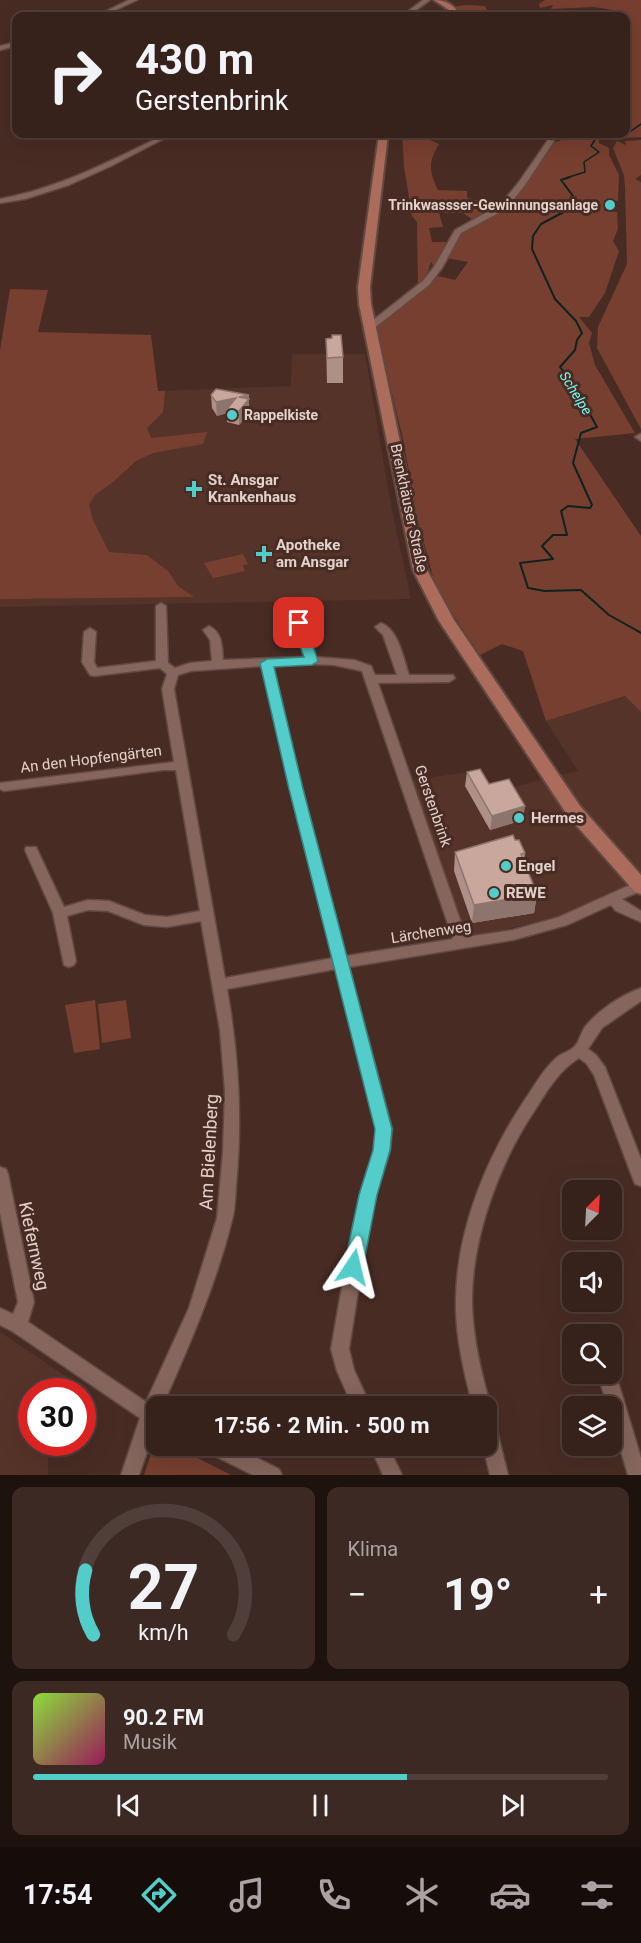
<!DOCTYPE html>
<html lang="de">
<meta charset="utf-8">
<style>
:root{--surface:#36211b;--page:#3d2924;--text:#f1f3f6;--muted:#aaa3a3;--line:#503e3a;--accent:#53cdc9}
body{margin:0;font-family:Roboto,sans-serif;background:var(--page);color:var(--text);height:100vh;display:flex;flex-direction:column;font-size:22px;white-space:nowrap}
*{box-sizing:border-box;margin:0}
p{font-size:20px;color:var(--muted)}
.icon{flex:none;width:33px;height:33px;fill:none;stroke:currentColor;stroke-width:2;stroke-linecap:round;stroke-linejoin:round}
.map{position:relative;height:1475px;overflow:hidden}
.panel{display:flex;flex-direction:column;gap:12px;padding:12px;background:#1e120f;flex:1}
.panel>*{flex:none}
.guide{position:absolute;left:12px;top:12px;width:618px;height:126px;border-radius:12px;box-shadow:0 6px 24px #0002,0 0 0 2px var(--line);background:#36211b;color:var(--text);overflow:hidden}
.needle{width:39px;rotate:24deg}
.tools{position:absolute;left:562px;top:1180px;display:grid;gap:12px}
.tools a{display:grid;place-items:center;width:60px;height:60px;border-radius:12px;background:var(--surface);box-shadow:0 6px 24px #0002,0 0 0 2px var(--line);font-size:30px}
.speed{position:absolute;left:18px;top:1378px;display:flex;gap:12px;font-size:30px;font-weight:700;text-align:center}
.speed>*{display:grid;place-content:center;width:78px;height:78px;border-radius:50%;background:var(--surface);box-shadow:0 6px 24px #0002,0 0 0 2px var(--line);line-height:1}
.speed .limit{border:9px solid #d22;background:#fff;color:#111}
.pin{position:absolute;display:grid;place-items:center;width:51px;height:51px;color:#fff;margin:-26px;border-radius:12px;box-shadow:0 3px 9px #0006}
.me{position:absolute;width:66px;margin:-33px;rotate:10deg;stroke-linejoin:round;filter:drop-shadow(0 0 4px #0008)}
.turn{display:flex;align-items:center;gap:21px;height:126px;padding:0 24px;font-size:27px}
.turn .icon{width:78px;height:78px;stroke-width:2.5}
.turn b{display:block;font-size:42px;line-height:51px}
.big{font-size:45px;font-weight:700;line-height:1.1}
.panel .card{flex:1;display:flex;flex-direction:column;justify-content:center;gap:9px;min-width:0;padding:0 21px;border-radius:12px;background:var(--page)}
.panel .dial{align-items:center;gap:0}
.dial svg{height:156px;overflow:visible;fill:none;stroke:var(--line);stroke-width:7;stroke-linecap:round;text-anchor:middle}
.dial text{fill:var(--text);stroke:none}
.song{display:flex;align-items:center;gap:18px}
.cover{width:72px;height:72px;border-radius:9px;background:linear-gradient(135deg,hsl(90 70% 55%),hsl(330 70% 35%))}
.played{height:6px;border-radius:3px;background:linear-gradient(90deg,var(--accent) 65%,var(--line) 65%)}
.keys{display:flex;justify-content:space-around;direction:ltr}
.heat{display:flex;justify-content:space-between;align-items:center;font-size:33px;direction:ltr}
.panel .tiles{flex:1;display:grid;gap:12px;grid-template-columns:1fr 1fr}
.card:last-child{grid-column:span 2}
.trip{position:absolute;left:146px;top:1396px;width:351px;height:60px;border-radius:12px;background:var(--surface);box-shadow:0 6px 24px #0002,0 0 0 2px var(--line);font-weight:700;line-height:60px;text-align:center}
.dock{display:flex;height:96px;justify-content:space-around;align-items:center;background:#160d0b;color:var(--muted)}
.dock .icon{width:42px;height:42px}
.dock .on{color:var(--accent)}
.dock b{font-size:27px;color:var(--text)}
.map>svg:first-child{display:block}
.built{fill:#563329}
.green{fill:#773f2f}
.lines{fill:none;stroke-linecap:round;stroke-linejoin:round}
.stream-far1{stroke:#0f2221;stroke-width:1.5}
.stream{stroke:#0f2221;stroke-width:2}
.minor-casing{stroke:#614942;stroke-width:3}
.major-casing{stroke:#614942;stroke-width:4}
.minor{fill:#85655c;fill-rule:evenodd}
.major{fill:#ab6c5b;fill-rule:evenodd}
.wall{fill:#ae9087}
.shaded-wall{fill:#8d756e}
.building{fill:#caa79d;stroke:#8d756e;stroke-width:1.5}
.route{fill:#53cdc9;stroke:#368583;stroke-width:1.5}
.poi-dot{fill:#53cdc9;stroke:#482c24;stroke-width:2}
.labels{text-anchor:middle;stroke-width:6;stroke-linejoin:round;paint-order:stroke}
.far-poi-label{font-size:14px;font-weight:bold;fill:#e3d1cb;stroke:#482c24;text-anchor:end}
.far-water-label{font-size:14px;font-style:italic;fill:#6efaf5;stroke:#482c24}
.poi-label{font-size:15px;font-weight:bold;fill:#e3d1cb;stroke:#482c24;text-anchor:start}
.street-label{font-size:15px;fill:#e3d1cb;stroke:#482c24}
.near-street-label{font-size:18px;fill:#e3d1cb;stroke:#482c24}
</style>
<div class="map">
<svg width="641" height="1475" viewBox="0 0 641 1475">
<rect width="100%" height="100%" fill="#482c24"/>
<g class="built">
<path d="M292 354H365L392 511 411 599 0 607V467L158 391 291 386Z"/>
<path d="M625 696 641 712V882L561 916 467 938 413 780 476 771 490 793 578 771 546 721Z"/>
<path d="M0 1332 68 1378 59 1392H32V1443H48V1475H0Z"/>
</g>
<g class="green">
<path d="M545 0H641V137L622 138 605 134H626V16H622L620 11 594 7 551 9 553 5 540 8 539 4Z"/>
<path d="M467 5 485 6 490 16H455L449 7Z"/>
<path d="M402 134H431L430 140 439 144C428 162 429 172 438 190L467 191V198L499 205 473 220 463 213H439L443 227 429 228 432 242H448L435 268 431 262 426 278 418 284 417 222 412 216 404 166Z"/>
<path d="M601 136 607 139 599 140V143L609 148V155L619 175 618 201 604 200V211L617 212 618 229 613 241 619 251 605 293 589 317H579L592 333 589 343 595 365 635 433 575 439 641 536V712L625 696 546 721 523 651 502 644 480 655 436 589 417 515 403 439 376 327 438 276 455 280 468 262 447 258 461 233 491 217 550 145C566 136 583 136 601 136Z"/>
<path d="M641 140V175L635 179 641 182V429L597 348 598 327 627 264 625 187 624 175 613 148 617 141 626 145 625 141Z"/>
<path d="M10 289 48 290 38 332 151 335 158 391H165L163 412 147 428 151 438 207 432 203 444 153 453 136 461 113 482 95 495 89 505 93 520 109 552 147 555 169 572 178 586 194 597 0 599V350Z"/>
<path d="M243 554 248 564 243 565 245 571 213 578 204 563Z"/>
<path d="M95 1000 100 1049 74 1053 65 1005Z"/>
<path d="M126 1000 131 1038 102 1043 98 1004Z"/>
<path d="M159 1446H174L231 1475H144L151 1454Z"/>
</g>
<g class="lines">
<g class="stream-far1">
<path d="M613 136 625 135 641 124"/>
<path d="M566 178 585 172 584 162 599 152 591 146 596 138 603 137"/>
</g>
<path class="stream" d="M570 177 561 180 579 204 541 224 533 236 532 249 555 299 576 321 582 333 577 340 575 350 560 367 572 382 597 427 581 433 573 463 592 505 590 508 568 506 561 511 567 535H553L542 546 553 559 520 563 528 588 545 591 581 590 609 615 641 633"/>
<g class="minor-casing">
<g id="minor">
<path d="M129 0H137L103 16H96Z"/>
<path d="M423 0H430L408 16H402Z"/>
<path d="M16 42V46L0 50V46Z"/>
<path d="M166 134H173L111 166 69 185 25 199 0 203V199C60 188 112 160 166 134Z"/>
<path d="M548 140 554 141 525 185 506 209 461 233 442 268 429 285 373 329H367V325L423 281 434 267 455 230 500 205 519 182Z"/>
<path d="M640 434H641V441L635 437Z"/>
<path d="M161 603 166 606 168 663 175 668 190 663 212 661 210 640 203 630 209 626C223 633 222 647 223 660L305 657 293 623 299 619 305 623 316 657 354 660 371 666 375 675H397L383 635 375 627 381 623C399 630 403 658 409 675H453L455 678 449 682 378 683 466 937 513 930 559 917 641 880V891L622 899 641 911V922L616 911 611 905 567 925 513 940 349 967 392 1129 390 1150 376 1195 365 1247 349 1349 354 1370 371 1407H353L337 1371 331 1349 349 1247 360 1195 374 1150 376 1129 336 969 227 989C238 1051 242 1112 237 1175 235 1190 236 1206 232 1220 216 1285 189 1346 162 1407H156V1426L139 1475H121L140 1418 12 1331 0 1325V1308L13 1314 18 1302 0 1213V1167L6 1169 8 1174 34 1302 28 1322 146 1402 189 1308 217 1218 223 1152 225 1091 220 1030 201 921 167 927 144 925 108 911 88 910 67 916 76 961 74 965 69 967 64 965 53 913 25 850 26 847H36L64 907 88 900 109 901 145 915 167 917 200 911 176 770H163L4 791 0 789V783L174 762 162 689 167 674 160 668 94 676 90 675 82 662 84 632 90 628 96 632 94 662 97 668 156 661V606ZM309 664 334 665 362 671 453 939 346 956 302 788 273 665ZM262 666 290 788 333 958 225 978 174 689 178 675 191 671Z"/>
<path d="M641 988V1001L602 1028 588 1049 596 1055 605 1067 641 1159V1186L635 1184 633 1179 594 1075 586 1063 579 1058C559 1070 547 1091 535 1110 499 1163 471 1239 472 1304 473 1339 481 1373 491 1407L486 1414 492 1417 495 1423 508 1475H490L483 1446H486V1407H473C464 1372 455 1336 456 1299 457 1227 488 1154 528 1095 536 1083 544 1069 555 1059 561 1053 569 1052 574 1047 579 1043 581 1032 585 1027 598 1010 622 995 641 988Z"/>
<path d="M610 1376 616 1379 619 1385 641 1458V1475H628L612 1421V1407H608L601 1385 604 1379Z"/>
<path d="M204 1446H233L279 1469 282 1475H253L207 1452Z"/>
<path d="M370 1446H388L402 1475H383Z"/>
</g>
</g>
<g class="major-casing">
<g id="major">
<path d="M434 0C447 0 454 5 461 16H453L449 10Z"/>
<path d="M379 134H388L370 287 371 304 427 570 454 620 580 806 641 875V894L635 892 568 816 439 621 413 570 359 304 358 287Z"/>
</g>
</g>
<use href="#minor" class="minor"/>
<use href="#major" class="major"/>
</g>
<g class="wall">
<path d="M326 339 343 357V383H327Z"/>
<path d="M211 395 250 408 249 413 239 425 227 422V413L217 416 212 408Z"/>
<path d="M467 772 489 784 523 820 490 830 465 786Z"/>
<path d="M455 852 525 853 524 861 537 894 534 913 472 923 454 871Z"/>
</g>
<g class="shaded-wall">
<path d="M249 395V413L239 425V397Z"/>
<path d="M236 398 227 409V413L217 416 216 402Z"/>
<path d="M525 806 523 820 490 830 492 816Z"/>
<path d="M537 894 534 913 472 923 474 905Z"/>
</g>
<g class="building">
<path d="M332 335H341L343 357 327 358 326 339 332 338Z"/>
<path d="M216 389 249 395 239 397 249 399 239 411 227 409 236 398 216 402 211 395Z"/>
<path d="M480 769 489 784 509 779 525 806 492 816 467 772Z"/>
<path d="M513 835 515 840H519L525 853 521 854 537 894 474 905 455 852Z"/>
</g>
<path class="route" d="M299 619 305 623 318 661 312 665 274 667 303 789 392 1129 390 1150 377 1195 363 1267 360 1274 353 1276 347 1274 344 1267 359 1195 373 1150 375 1129 289 789 260 663 267 659 304 657 292 623Z"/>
<g class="poi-dot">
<circle cx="610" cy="205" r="6"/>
<circle cx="232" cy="415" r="6"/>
<path d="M191 480h6v6h6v6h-6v6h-6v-6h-6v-6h6z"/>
<path d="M261 545h6v6h6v6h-6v6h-6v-6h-6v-6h6z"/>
<circle cx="519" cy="818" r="6"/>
<circle cx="506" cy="866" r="6"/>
<circle cx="494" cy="893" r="6"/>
</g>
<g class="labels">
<g class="far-poi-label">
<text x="598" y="210">Trinkwassser-Gewinnungsanlage</text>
<text x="244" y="420" text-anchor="start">Rappelkiste</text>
</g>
<g class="far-water-label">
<text transform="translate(576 393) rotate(58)" y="5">Schelpe</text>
</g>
<g class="poi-label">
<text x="208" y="485">St. Ansgar<tspan x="208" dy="17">Krankenhaus</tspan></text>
<text x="276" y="550">Apotheke<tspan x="276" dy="17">am Ansgar</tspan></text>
<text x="531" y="823">Hermes</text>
<text x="518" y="871">Engel</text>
<text x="506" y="898">REWE</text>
</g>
<g class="street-label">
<text transform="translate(409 508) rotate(78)" y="5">Brenkhäuser Straße</text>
<text transform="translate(91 759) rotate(-7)" y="5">An den Hopfengärten</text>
<text transform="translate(433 806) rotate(71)" y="5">Gerstenbrink</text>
<text transform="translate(431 932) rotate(-9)" y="5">Lärchenweg</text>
</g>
<g class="near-street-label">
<text transform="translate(209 1152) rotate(-87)" y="6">Am Bielenberg</text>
<text transform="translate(34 1246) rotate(78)" y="6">Kiefernweg</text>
</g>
</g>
</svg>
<div class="tools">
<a><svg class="needle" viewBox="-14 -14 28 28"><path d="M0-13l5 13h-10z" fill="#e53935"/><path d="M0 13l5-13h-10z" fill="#aaa3a3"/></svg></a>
<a><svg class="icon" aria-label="sound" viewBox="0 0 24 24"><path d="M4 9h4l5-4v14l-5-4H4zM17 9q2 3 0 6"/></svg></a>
<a><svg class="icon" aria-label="search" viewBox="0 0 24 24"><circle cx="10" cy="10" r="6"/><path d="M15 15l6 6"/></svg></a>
<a><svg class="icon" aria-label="layers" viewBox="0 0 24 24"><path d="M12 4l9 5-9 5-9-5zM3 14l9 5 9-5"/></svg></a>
</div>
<div class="speed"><div class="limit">30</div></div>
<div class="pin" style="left:299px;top:623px;background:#d93025"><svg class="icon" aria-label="arrive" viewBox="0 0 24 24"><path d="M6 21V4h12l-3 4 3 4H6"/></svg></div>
<svg class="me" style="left:353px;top:1267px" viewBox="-20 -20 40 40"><path d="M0-17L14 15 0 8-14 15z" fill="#53cdc9" stroke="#fff" stroke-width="4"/></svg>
<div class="trip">17:56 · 2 Min. · 500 m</div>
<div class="guide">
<div class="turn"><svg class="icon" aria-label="right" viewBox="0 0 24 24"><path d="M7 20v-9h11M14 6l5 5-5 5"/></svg><div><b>430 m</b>Gerstenbrink</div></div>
</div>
</div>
<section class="panel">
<div class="tiles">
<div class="card dial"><svg viewBox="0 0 100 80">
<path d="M14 69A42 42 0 1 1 86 69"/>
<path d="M14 69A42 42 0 0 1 10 36" stroke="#53cdc9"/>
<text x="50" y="56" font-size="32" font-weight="700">27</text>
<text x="50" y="72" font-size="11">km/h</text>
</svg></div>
<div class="card"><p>Klima</p>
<div class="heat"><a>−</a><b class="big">19°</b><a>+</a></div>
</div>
<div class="card">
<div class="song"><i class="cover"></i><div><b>90.2 FM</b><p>Musik</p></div></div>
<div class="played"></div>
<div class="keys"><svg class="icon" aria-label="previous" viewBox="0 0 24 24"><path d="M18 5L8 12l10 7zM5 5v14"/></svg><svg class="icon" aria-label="pause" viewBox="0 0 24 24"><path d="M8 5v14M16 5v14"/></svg><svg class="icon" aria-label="next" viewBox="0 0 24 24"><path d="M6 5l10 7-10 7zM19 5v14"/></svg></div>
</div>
</div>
</section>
<nav class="dock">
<b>17:54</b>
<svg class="icon on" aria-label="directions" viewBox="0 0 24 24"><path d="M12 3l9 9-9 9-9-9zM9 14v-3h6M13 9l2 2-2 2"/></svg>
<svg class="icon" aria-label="music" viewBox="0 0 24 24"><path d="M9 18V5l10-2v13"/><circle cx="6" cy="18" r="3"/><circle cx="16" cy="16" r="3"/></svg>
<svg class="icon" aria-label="phone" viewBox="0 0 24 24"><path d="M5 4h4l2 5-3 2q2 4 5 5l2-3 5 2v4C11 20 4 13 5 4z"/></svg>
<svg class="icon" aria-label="climate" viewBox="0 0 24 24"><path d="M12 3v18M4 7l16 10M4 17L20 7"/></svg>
<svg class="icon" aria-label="car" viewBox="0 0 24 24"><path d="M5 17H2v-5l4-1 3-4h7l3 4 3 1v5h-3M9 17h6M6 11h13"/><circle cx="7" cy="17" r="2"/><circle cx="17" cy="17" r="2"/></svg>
<svg class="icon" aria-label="filters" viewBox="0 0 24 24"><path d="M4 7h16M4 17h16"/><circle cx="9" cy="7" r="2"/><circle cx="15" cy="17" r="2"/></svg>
</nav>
